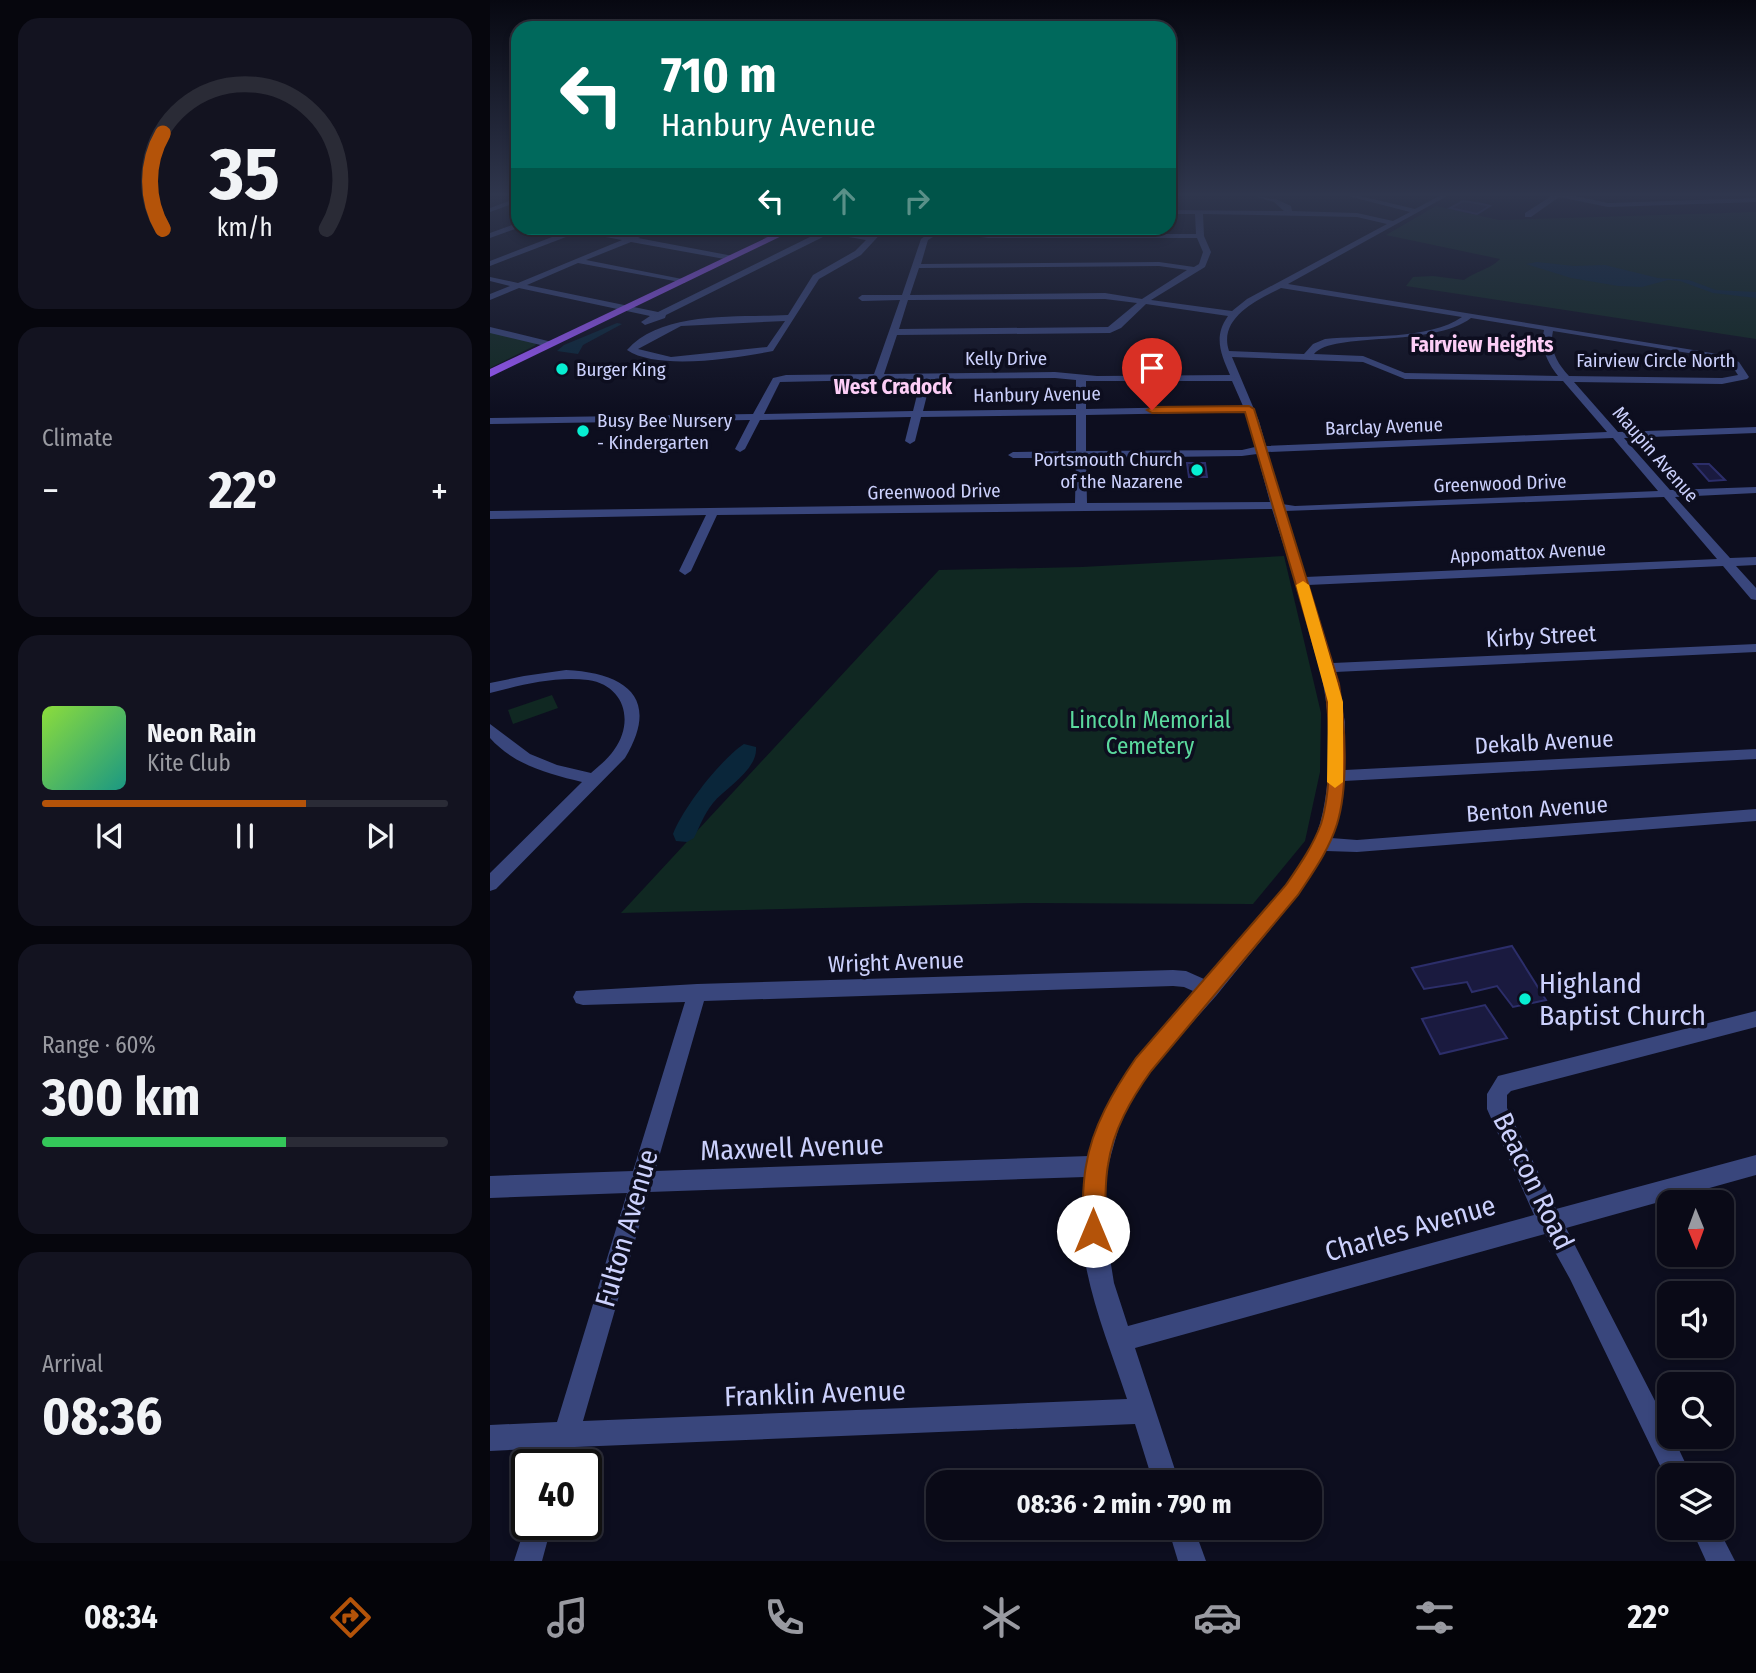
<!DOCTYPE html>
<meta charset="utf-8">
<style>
:root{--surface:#0a0a17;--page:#131320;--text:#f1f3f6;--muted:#999aa1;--line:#2a2b36;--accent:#b45309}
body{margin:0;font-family:"Fira Sans Condensed",sans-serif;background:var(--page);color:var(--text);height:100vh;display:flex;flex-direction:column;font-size:26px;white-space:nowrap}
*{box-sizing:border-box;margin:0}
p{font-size:23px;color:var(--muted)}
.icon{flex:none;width:38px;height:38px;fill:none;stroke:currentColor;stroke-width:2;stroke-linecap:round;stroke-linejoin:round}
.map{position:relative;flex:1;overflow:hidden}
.details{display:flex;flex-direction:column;gap:18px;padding:18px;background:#06060d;width:490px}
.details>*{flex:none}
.banner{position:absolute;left:21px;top:21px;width:665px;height:214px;border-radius:21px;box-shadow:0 4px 10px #0003,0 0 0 2px var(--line);background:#00695c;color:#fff;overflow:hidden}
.needle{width:46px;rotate:179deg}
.tools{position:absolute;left:1167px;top:1190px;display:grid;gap:14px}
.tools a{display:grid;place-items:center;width:77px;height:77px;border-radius:14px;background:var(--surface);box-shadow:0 4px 10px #0003,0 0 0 2px var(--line);font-size:35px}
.speed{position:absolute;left:21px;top:1449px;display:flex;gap:14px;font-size:35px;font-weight:700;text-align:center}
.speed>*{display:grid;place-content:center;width:91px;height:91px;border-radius:50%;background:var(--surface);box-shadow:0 4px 10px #0003,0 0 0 2px var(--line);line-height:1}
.speed .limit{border:4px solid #111;border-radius:10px;background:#fff;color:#111}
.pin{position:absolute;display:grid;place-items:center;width:60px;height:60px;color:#fff;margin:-72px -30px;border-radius:50% 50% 50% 0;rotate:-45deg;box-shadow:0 0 7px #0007}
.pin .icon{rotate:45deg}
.me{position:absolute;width:77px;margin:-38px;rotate:0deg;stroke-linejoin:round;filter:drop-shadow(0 0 5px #0008)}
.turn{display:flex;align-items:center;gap:24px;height:147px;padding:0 35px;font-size:32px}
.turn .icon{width:91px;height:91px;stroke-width:2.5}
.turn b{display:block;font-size:49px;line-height:60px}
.lanes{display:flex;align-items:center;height:66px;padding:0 35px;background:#0003;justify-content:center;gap:35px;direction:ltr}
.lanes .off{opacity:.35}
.big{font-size:52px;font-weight:700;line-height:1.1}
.details .widget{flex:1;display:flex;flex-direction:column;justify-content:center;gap:10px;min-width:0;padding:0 24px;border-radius:21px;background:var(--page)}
.details .dial{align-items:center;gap:0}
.dial svg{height:182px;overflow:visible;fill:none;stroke:var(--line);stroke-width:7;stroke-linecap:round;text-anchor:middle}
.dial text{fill:var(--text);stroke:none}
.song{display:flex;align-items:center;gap:21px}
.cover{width:84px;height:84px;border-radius:10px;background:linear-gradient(135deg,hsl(90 70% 55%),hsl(170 70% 35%))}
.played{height:7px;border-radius:4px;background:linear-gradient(90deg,var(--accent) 65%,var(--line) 65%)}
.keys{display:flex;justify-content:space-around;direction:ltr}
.heat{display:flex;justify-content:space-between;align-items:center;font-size:38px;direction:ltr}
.charge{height:10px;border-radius:5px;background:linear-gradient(90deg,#34c759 60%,var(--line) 0)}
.trip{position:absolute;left:436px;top:1470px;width:396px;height:70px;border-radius:21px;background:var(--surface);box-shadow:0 4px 10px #0003,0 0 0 2px var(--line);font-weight:700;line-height:70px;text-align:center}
.dock{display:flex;height:112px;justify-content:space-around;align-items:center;background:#040409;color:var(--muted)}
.dock .icon{width:49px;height:49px}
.dock .current{color:var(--accent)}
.dock b{font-size:32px;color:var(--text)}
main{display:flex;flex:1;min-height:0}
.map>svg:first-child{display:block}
.green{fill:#102822}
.water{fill:#0a263a}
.building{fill:#1a1a3f;stroke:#2c2e6a;stroke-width:2}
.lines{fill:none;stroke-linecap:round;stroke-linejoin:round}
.minor{fill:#39467c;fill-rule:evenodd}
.major{fill:#9857fa;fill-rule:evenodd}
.route{fill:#b45309;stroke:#753606;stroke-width:2}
.slow{fill:#f59e0b}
.poi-dot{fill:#07eed2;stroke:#0d0e1f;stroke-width:2.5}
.labels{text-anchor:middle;stroke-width:7;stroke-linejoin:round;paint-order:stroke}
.far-street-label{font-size:19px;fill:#ccd1fd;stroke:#0d0e1f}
.far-poi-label{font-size:19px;fill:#ccd1fd;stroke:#0d0e1f;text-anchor:start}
.far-neighbourhood-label{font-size:21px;font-weight:bold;fill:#fdcef7;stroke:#0d0e1f}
.street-label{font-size:23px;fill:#ccd1fd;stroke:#0d0e1f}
.park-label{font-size:23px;fill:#5bda9e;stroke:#0d0e1f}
.near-poi-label{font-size:28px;fill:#ccd1fd;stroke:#0d0e1f;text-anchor:start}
.near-street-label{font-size:28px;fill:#ccd1fd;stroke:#0d0e1f}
</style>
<main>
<section class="details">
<div class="widget dial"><svg viewBox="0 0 100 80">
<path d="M14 69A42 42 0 1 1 86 69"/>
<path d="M14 69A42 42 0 0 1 14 27" stroke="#b45309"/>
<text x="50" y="56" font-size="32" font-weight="700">35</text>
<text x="50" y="72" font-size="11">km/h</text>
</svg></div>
<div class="widget"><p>Climate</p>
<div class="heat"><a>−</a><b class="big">22°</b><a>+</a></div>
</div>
<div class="widget">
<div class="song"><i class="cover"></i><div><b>Neon Rain</b><p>Kite Club</p></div></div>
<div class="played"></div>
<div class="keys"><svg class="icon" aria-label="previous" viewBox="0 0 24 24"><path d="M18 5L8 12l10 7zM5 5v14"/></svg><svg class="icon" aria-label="pause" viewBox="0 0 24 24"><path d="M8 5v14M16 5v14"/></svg><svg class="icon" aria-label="next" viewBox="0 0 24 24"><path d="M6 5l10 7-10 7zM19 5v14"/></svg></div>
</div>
<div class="widget"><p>Range · 60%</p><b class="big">300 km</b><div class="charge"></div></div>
<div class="widget"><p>Arrival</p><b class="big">08:36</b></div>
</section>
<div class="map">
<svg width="1266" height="1561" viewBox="0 0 1266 1561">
<rect width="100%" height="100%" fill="#0d0e1f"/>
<g class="green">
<path d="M946 206 1009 220 1266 212V339L916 286 923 277 943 276 974 280C986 271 999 270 1010 259L896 235Z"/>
<path d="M0 332 45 343 46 345 0 368Z"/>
<path d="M794 556 831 713 830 772 815 841 763 904 538 903 131 913 449 570 592 567Z"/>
<path d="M62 695 68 708 23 724 18 710Z"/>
</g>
<g class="water">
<path d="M1047 262 1084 266 1115 265 1168 278 1199 280 1226 290 1266 292V298L1223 293 1190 281 1178 280 1152 287 1128 286 1081 278 1036 264Z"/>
<path d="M127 323 132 324 93 345 88 354 67 351 74 345Z"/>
<path d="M254 744 266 747C268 770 235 788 223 803 214 814 210 826 204 838L197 842 186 841 183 834C193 808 230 760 254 744Z"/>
</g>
<g class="building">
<path d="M973 201 992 204 1000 206 987 214 960 208Z"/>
<path d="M697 463H715L717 477H699Z"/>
<path d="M1204 464H1219L1235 480 1219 481Z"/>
<path d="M1022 946 1056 1000 1023 1007 1007 986 982 992 977 982 934 989 922 968Z"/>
<path d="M995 1005 1017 1038 950 1054 932 1019Z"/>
</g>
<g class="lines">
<g class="minor">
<path d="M761 195 788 200 801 206 802 211 867 213 903 221 920 212 854 195H866L925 209 951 195H959L798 284 1234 355 1249 362 1259 377 1257 379 1232 384 1084 382 1128 432 1266 427V433L1134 438 1180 490 1266 487V493L1185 497 1240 558 1266 557V565L1246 566 1266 588V600L1261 599 1233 566 818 585 843 663 1266 644V652L845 672 855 722V770L1266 749V759L854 781 851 807 841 838 867 840 1266 809V821L867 852 836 851 808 895 726 996 660 1070 631 1119 618 1166 613 1215 624 1283 638 1326 1044 1215 997 1109V1094L1008 1076 1266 1011V1027L1021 1091 1017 1095V1108L1066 1209 1266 1155V1175L1076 1228 1180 1430V1437H1183L1201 1475H1180L1179 1484 1080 1279 1055 1234 645 1348 689 1482H663L645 1424 85 1447 80 1465H54L59 1448 0 1451V1425L67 1422 137 1193 0 1198V1176L143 1171 195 1002 93 1005 86 1003 83 997 86 991 207 984 683 970 696 971 714 979C750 938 793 898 819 851 832 827 836 799 838 774 847 683 808 595 782 509L227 515 201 571 195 575 189 571 216 515 0 519V511L585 503 586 458H523L518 455 523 452 586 451V415L431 417 425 441 420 444 415 441 421 417 270 420 255 449 250 452 245 449 260 420 0 424V418L263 414 283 378 296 375 384 374 410 300 372 301 368 298 372 295H412L431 239 442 231 431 228 498 234H706L705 214H679V210L794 211 784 202ZM713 214 867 217 897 224 757 299 742 311 661 300 715 267 721 252 714 236ZM451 232 498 238H707L713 252 709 264 704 267 669 262 431 264 438 240ZM669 266 697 270 652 299 615 293 420 295 429 268ZM791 288 972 317C939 340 875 335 835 339L823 344 814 354 739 351C728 318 767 300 791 288ZM615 299 647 303 618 327 409 329 418 300ZM656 304 738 316C723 337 731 354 740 375L607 376 565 372 394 374 407 335 620 333 631 328ZM981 318 1054 330C1050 347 1057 362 1068 376L915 373 873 356 824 354C843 331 942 348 981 318ZM1063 331 1223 357 1242 366 1248 375 1232 378 1079 376C1067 363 1059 349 1063 331ZM742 357 873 362 915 379 1073 381 1117 432 776 446 769 421ZM565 378 586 380V409L433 411 441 379ZM431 379 423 411 274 414 290 382ZM596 381H742L753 406 596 409ZM755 412 765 447 752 450 596 451V415ZM1123 438 1168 491 805 506 792 504 777 452ZM767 454 780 502 597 503 596 458 752 456ZM1174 497 1227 559 815 577 795 511ZM683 986 694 987 703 991 646 1058 615 1109 599 1156 165 1171 214 1001ZM595 1177C594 1189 591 1202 591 1215 590 1277 618 1341 637 1399L93 1421 159 1192Z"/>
<path d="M1063 195H1080L1118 203 1266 198V202L1118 207 1069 197 1041 217H1035V213Z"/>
<path d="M28 198V202L0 212V208Z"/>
<path d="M28 223V228L0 238V233Z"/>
<path d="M78 228C98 228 117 237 138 237 149 236 159 228 170 228L148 238 243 256 240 260 141 242 96 260 192 279H195V283L88 263 37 285 168 312 330 232 347 231 380 236 388 228H396L371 255 329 279 283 351C247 358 168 371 137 350 172 310 249 318 298 315L323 275 365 251 376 240 347 235 335 236 176 315 175 318 155 325 151 322 160 316 29 288 0 300V294L20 286 0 281V277L28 283 132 240 89 232 0 266V261L80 230ZM295 321 277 347 181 357 148 349 191 326Z"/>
<path d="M228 228H242L287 237 283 239Z"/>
<path d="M0 327 62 342 64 344 59 347 0 333Z"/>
<path d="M76 670C136 673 171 698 135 758L6 889 0 891V873L92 782C59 774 24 765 0 738V724L40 754 67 765 101 773C109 766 118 759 124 750 145 721 134 685 98 680 65 676 31 685 0 693V683L34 676Z"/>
<path d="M37 1521V1524H62L52 1561H24Z"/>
<path d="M678 1528H704L716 1561H688Z"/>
<path d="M1201 1528H1228L1245 1561H1216Z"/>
</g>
<path class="major" d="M297 228H308L0 377V369Z"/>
</g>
<linearGradient id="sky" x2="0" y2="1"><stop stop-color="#070811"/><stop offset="0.47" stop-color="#2f364d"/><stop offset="1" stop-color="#2f364d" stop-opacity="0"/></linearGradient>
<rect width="1266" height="414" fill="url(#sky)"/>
<path class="route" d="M759 406 764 409 849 684C855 723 859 785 847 824 839 850 823 872 808 895L661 1071C641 1099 623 1130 618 1165 614 1187 616 1210 615 1231L611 1239 603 1243 595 1239 592 1231C593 1210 592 1187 596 1166 602 1127 624 1090 646 1058L796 885C809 866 823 846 831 824 843 785 840 723 835 684L755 412 662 413 657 410 662 407Z"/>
<path class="slow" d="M813 581 819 585 853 702V782L845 788 837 782 838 702 806 585Z"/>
<g class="poi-dot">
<circle cx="72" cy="369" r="7"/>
<circle cx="93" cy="431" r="7"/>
<circle cx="707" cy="470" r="7"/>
<circle cx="1035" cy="999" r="7"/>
</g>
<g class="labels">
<g class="far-street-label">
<text x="516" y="365">Kelly Drive</text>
<text x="1166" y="367">Fairview Circle North</text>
<text transform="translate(547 394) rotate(-1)" y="7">Hanbury Avenue</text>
<text transform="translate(894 426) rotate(-2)" y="7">Barclay Avenue</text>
<text transform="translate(1166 454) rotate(49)" y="7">Maupin Avenue</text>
<text transform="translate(1010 483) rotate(-2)" y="7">Greenwood Drive</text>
<text transform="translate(444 491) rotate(-1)" y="7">Greenwood Drive</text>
<text transform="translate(1038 552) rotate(-3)" y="7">Appomattox Avenue</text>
</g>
<g class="far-poi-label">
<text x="86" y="376">Burger King</text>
<text x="107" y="427">Busy Bee Nursery<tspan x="107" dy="22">- Kindergarten</tspan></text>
<text x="693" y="466" text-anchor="end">Portsmouth Church<tspan x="693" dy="22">of the Nazarene</tspan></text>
</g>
<g class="far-neighbourhood-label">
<text x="992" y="352">Fairview Heights</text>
<text x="403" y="394">West Cradock</text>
</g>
<g class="street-label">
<text transform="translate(1051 636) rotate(-3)" y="8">Kirby Street</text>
<text transform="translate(1054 742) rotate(-3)" y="8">Dekalb Avenue</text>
<text transform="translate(1047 809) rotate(-4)" y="8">Benton Avenue</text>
<text transform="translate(406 962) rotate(-2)" y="8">Wright Avenue</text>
</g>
<g class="park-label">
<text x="660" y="728">Lincoln Memorial<tspan x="660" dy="26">Cemetery</tspan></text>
</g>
<g class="near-poi-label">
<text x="1049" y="993">Highland<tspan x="1049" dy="32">Baptist Church</tspan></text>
</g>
<g class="near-street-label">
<text transform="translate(302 1147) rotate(-2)" y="10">Maxwell Avenue</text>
<text transform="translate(1044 1181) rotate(64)" y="10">Beacon Road</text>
<text transform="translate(136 1228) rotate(-74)" y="10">Fulton Avenue</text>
<text transform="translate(920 1228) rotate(-16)" y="10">Charles Avenue</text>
<text transform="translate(325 1393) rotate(-2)" y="10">Franklin Avenue</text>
</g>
</g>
</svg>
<div class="tools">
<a><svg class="needle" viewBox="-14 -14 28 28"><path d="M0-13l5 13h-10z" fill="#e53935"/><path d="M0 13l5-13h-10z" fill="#999aa1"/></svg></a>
<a><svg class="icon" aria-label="sound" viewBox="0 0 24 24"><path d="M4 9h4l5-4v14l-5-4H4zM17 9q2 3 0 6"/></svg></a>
<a><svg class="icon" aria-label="search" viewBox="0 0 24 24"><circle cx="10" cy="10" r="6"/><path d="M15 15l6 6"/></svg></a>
<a><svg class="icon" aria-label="layers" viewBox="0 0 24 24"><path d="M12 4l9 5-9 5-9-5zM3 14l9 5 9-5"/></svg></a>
</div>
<div class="speed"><div class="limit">40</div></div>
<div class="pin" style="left:662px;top:410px;background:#d93025"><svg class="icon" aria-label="arrive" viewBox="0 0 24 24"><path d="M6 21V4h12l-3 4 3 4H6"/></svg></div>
<svg class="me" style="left:603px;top:1231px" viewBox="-20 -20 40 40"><circle r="19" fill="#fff"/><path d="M0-13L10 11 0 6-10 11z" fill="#b45309"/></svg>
<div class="trip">08:36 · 2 min · 790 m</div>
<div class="banner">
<div class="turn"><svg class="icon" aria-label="left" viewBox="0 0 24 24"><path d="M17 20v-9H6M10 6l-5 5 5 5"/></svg><div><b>710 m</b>Hanbury Avenue</div></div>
<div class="lanes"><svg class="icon" aria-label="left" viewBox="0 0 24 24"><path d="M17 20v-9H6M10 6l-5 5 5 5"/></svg><svg class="icon off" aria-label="ahead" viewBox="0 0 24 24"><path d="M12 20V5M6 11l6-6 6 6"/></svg><svg class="icon off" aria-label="right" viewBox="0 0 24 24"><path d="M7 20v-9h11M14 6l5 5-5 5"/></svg></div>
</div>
</div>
</main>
<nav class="dock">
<b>08:34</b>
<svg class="icon current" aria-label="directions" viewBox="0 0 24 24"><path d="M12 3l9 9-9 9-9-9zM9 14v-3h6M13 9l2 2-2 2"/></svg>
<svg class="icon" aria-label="music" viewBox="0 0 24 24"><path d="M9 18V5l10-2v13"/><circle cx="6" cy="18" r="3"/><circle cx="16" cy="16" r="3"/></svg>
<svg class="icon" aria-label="phone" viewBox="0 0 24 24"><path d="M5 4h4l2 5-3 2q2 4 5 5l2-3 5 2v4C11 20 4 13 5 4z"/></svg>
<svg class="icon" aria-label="climate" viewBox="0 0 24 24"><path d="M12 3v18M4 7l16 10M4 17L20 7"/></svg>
<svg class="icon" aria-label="car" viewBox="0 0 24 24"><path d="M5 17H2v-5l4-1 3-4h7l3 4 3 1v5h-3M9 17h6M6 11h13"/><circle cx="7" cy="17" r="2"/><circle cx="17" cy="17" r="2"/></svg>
<svg class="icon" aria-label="filters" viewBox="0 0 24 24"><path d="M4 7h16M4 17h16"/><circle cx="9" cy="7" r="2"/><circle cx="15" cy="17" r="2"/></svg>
<b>22°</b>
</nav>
